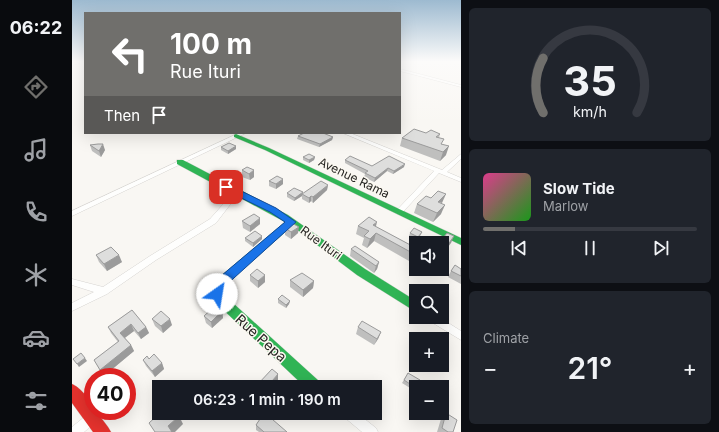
<!DOCTYPE html>
<meta charset="utf-8">
<style>
:root{--surface:#171b24;--page:#20242c;--text:#f1f3f6;--muted:#9ea1a6;--line:#363941;--accent:#706f6c}
body{margin:0;font-family:Inter,sans-serif;background:var(--page);color:var(--text);height:100vh;display:flex;flex-direction:column;font-size:15px;white-space:nowrap}
*{box-sizing:border-box;margin:0}
p{font-size:13px;color:var(--muted)}
.icon{flex:none;width:22px;height:22px;fill:none;stroke:currentColor;stroke-width:2;stroke-linecap:round;stroke-linejoin:round}
.map{position:relative;flex:1;overflow:hidden}
.sheet{display:flex;flex-direction:column;gap:8px;padding:8px;background:#0d0f14;width:258px}
.sheet>*{flex:none}
.top-card{position:absolute;left:12px;top:12px;width:317px;height:122px;border-radius:0px;box-shadow:0 4px 16px #0002;background:#706f6c;color:#fff;overflow:hidden}
.tools{position:absolute;left:337px;top:236px;display:grid;gap:8px}
.tools a{display:grid;place-items:center;width:40px;height:40px;border-radius:0px;background:var(--surface);box-shadow:0 4px 16px #0002;font-size:20px}
.speed{position:absolute;left:12px;top:368px;display:flex;gap:8px;font-size:20px;font-weight:700;text-align:center}
.speed>*{display:grid;place-content:center;width:52px;height:52px;border-radius:50%;background:var(--surface);box-shadow:0 4px 16px #0002;line-height:1}
.speed .limit{border:6px solid #d22;background:#fff;color:#111}
.pin{position:absolute;display:grid;place-items:center;width:34px;height:34px;color:#fff;margin:-17px;border-radius:8px;box-shadow:0 2px 6px #0006}
.me{position:absolute;width:44px;margin:-22px;rotate:32deg;stroke-linejoin:round;filter:drop-shadow(0 0 3px #0008)}
.turn{display:flex;align-items:center;gap:14px;height:84px;padding:0 20px;font-size:18px}
.turn .icon{width:52px;height:52px;stroke-width:2.5}
.turn b{display:block;font-size:28px;line-height:34px}
.then{display:flex;align-items:center;height:38px;padding:0 20px;background:#0003;gap:8px;font-size:15px}
.big{font-size:30px;font-weight:600;line-height:1.1}
.sheet .widget{flex:1;display:flex;flex-direction:column;justify-content:center;gap:6px;min-width:0;padding:0 14px;border-radius:6px;background:var(--page)}
.sheet .dial{align-items:center;gap:0}
.dial svg{height:104px;overflow:visible;fill:none;stroke:var(--line);stroke-width:7;stroke-linecap:round;text-anchor:middle}
.dial text{fill:var(--text);stroke:none}
.song{display:flex;align-items:center;gap:12px}
.cover{width:48px;height:48px;border-radius:6px;background:linear-gradient(135deg,hsl(330 70% 55%),hsl(120 70% 35%))}
.played{height:4px;border-radius:2px;background:linear-gradient(90deg,var(--accent) 15%,var(--line) 15%)}
.keys{display:flex;justify-content:space-around;direction:ltr}
.heat{display:flex;justify-content:space-between;align-items:center;font-size:22px;direction:ltr}
.trip{position:absolute;left:80px;top:380px;width:230px;height:40px;border-radius:0px;background:var(--surface);box-shadow:0 4px 16px #0002;font-weight:600;line-height:40px;text-align:center}
main{display:flex;flex:1;min-height:0}
.dock{display:flex;flex-direction:column;width:72px;justify-content:space-around;align-items:center;background:#090b0e;color:var(--muted)}
.dock .icon{width:28px;height:28px}
.dock .on{color:var(--accent)}
.dock b{font-size:18px;color:var(--text)}
.map>svg:first-child{display:block}
.lines{fill:none;stroke-linecap:round;stroke-linejoin:round}
.lane-casing{stroke:#d6d4d1;stroke-width:3}
.street-casing{stroke:#d6d4d1;stroke-width:1}
.fast-casing{stroke:#d6d4d1;stroke-width:1}
.jam-casing{stroke:#d6d4d1;stroke-width:1}
.lane{stroke:#fefefd;stroke-width:2}
.street{fill:#fefefd;fill-rule:evenodd}
.fast{fill:#30b455;fill-rule:evenodd}
.jam{fill:#e5322d;fill-rule:evenodd}
.wall{fill:#bfbfbe}
.shaded-wall{fill:#9b9b9b}
.building{fill:#dededd;stroke:#9b9b9b}
.route{fill:#1a73e8;stroke:#114b97}
.labels{text-anchor:middle;stroke-width:3;stroke-linejoin:round;paint-order:stroke}
.street-label{font-size:12px;fill:#272623;stroke:#fbf8f1}
.near-street-label{font-size:14px;fill:#272623;stroke:#fbf8f1}
</style>
<main>
<nav class="dock">
<b>06:22</b>
<svg class="icon on" aria-label="directions" viewBox="0 0 24 24"><path d="M12 3l9 9-9 9-9-9zM9 14v-3h6M13 9l2 2-2 2"/></svg>
<svg class="icon" aria-label="music" viewBox="0 0 24 24"><path d="M9 18V5l10-2v13"/><circle cx="6" cy="18" r="3"/><circle cx="16" cy="16" r="3"/></svg>
<svg class="icon" aria-label="phone" viewBox="0 0 24 24"><path d="M5 4h4l2 5-3 2q2 4 5 5l2-3 5 2v4C11 20 4 13 5 4z"/></svg>
<svg class="icon" aria-label="climate" viewBox="0 0 24 24"><path d="M12 3v18M4 7l16 10M4 17L20 7"/></svg>
<svg class="icon" aria-label="car" viewBox="0 0 24 24"><path d="M5 17H2v-5l4-1 3-4h7l3 4 3 1v5h-3M9 17h6M6 11h13"/><circle cx="7" cy="17" r="2"/><circle cx="17" cy="17" r="2"/></svg>
<svg class="icon" aria-label="filters" viewBox="0 0 24 24"><path d="M4 7h16M4 17h16"/><circle cx="9" cy="7" r="2"/><circle cx="15" cy="17" r="2"/></svg>
</nav>
<div class="map">
<svg width="389" height="432" viewBox="0 0 389 432">
<rect width="100%" height="100%" fill="#f9f7f3"/>
<g class="lines">
<g class="lane-casing">
<path id="lane" d="M0 64 8 62"/>
</g>
<g class="street-casing">
<g id="street">
<path d="M328 69 389 85V87L328 71Z"/>
<path d="M167 133H174L0 216V211Z"/>
<path d="M271 133H278L370 170 389 154V159L375 172 389 178V182L367 173 329 214H325L324 212 325 210 362 171Z"/>
<path d="M164 191 167 193 144 223 84 260 35 294 0 311V303L22 292 0 285V279L31 287 78 256 138 219 162 192Z"/>
<path d="M354 317H367L389 331V340L356 320Z"/>
<path d="M20 412 24 414 26 418 24 422 12 432H0V427L16 414Z"/>
<path d="M270 413H285L304 428 306 432H290L272 417Z"/>
</g>
</g>
<g class="fast-casing">
<g id="fast">
<path d="M164 134 197 148 389 238V245L193 150 162 137V135Z"/>
<path d="M105 160H111L216 215 293 269 344 301V312L285 275 220 226 152 286 151 294 248 382 250 387H233L143 302 139 294 143 281 213 222 105 164Z"/>
</g>
</g>
<g class="jam-casing">
<path id="jam" d="M0 384C8 387 21 402 21 411H24L36 427 39 432H21L0 403Z"/>
</g>
<use href="#lane" class="lane"/>
<use href="#street" class="street"/>
<use href="#fast" class="fast"/>
<use href="#jam" class="jam"/>
</g>
<g class="wall">
<path d="M354 133 368 134 367 138 374 155 368 161 328 146 330 138Z"/>
<path d="M226 136 261 137 260 140 247 147 225 139Z"/>
<path d="M18 145 33 150 29 157 20 151Z"/>
<path d="M164 146V149L156 154 149 150V147Z"/>
<path d="M231 157H243L242 160 237 163 231 160Z"/>
<path d="M273 160 300 166 332 167 321 174 315 171 302 182 292 177 293 174 273 163Z"/>
<path d="M175 167 182 177 178 180 170 177V170Z"/>
<path d="M197 181 211 184 204 189 197 186Z"/>
<path d="M256 185 255 190 241 203 239 201 237 203 230 199V196L222 201 215 197V193L230 194Z"/>
<path d="M370 203 369 214 361 222 342 213 345 204Z"/>
<path d="M170 221 188 224 178 232 171 228Z"/>
<path d="M286 226 304 227 344 248V265L302 241 295 248 290 245 292 238 284 234Z"/>
<path d="M213 228 226 233 219 239 213 235Z"/>
<path d="M338 233 348 236 345 240 337 236Z"/>
<path d="M190 236V239L181 247 173 241V238Z"/>
<path d="M279 249 307 262 305 269 302 273 278 256Z"/>
<path d="M24 255 50 262 35 271 27 262Z"/>
<path d="M389 269V284L376 277 379 271Z"/>
<path d="M178 275 193 282 186 288 178 281Z"/>
<path d="M218 280 242 281 241 288 231 297 218 287Z"/>
<path d="M206 299 218 301 217 304 214 308 206 303Z"/>
<path d="M60 310 74 327 77 333 69 339 62 331 53 338 59 345 62 351 32 376 22 360 46 342 39 333 36 327Z"/>
<path d="M150 311 151 318 140 328 134 323 132 316Z"/>
<path d="M80 319 100 325 91 333 83 326Z"/>
<path d="M286 327 309 332 306 339 302 345 284 334Z"/>
<path d="M77 359 90 363 92 369 83 377 74 366 71 360Z"/>
<path d="M336 373 344 387V390L343 391 330 383Z"/>
<path d="M374 413 381 432H365L369 419Z"/>
<path d="M184 425 215 432H187L184 430Z"/>
</g>
<g class="shaded-wall">
<path d="M261 137 260 140 247 147 248 144Z"/>
<path d="M31 144 33 150 29 157 27 151Z"/>
<path d="M164 146V149L156 154V151Z"/>
<path d="M377 146 374 155 368 161 371 152Z"/>
<path d="M243 157 242 160 237 163V160Z"/>
<path d="M333 164 332 167 321 174 322 171Z"/>
<path d="M316 168 315 171 302 182 303 178Z"/>
<path d="M182 170V177L178 180 177 174Z"/>
<path d="M211 179V184L204 189V184Z"/>
<path d="M256 185 255 190 241 203V197Z"/>
<path d="M231 192 230 196 222 201 223 198Z"/>
<path d="M374 194 370 203 366 202Z"/>
<path d="M239 196V201L237 203V198Z"/>
<path d="M373 205 369 214 361 222 365 213Z"/>
<path d="M188 218V224L178 232V226Z"/>
<path d="M305 222 303 230 301 225Z"/>
<path d="M227 227 226 233 219 239V232Z"/>
<path d="M350 232 348 236 345 240 346 237Z"/>
<path d="M304 233 302 241 295 248 298 239Z"/>
<path d="M190 236V239L181 247V243Z"/>
<path d="M382 236 379 243 370 255V253Z"/>
<path d="M47 255 50 262 35 271 32 264Z"/>
<path d="M307 262 305 269 302 273 304 266Z"/>
<path d="M193 275V282L186 288V281Z"/>
<path d="M242 281 241 288 231 297V290Z"/>
<path d="M218 301 217 304 214 308V305Z"/>
<path d="M150 311 151 318 140 328 139 322Z"/>
<path d="M98 319 100 325 91 333 89 326Z"/>
<path d="M59 324 62 331 51 339 48 333Z"/>
<path d="M74 327 77 333 69 339 66 333Z"/>
<path d="M309 332 306 339 302 345 305 339Z"/>
<path d="M59 345 62 351 32 376 28 370Z"/>
<path d="M13 358 15 361 7 367 5 364Z"/>
<path d="M90 363 92 369 83 377 80 371Z"/>
<path d="M206 374V381L201 387H195Z"/>
<path d="M107 416 111 424 103 432H99L96 426Z"/>
</g>
<g class="building">
<path d="M342 129 354 133 359 130 368 134 364 137 372 139 369 144 377 146 371 152 330 138Z"/>
<path d="M232 133H251L261 137 248 144 226 136Z"/>
<path d="M157 143 164 146 156 151 149 147Z"/>
<path d="M26 144H31L27 151 18 145Z"/>
<path d="M237 154 243 157 237 160 231 157Z"/>
<path d="M278 156 300 166 317 156 333 164 322 171 316 168 303 178 293 173 296 171 273 160Z"/>
<path d="M175 167 182 170 177 174 170 170Z"/>
<path d="M205 176 211 179 204 184 197 181Z"/>
<path d="M249 181 256 185 241 197 239 196 237 198 230 194Z"/>
<path d="M222 188 231 192 223 198 215 193Z"/>
<path d="M366 191 374 194 366 202 373 205 365 213 345 204 354 196 359 198Z"/>
<path d="M182 214 188 218 178 226 170 221Z"/>
<path d="M297 217 305 222 301 225 344 248V255L304 233 298 239 292 236 297 231 286 226Z"/>
<path d="M220 223 227 227 219 232 213 228Z"/>
<path d="M342 228 350 232 346 237 338 233Z"/>
<path d="M183 231 190 236 181 243 173 238Z"/>
<path d="M375 233 382 236 370 253V243H367Z"/>
<path d="M283 246 307 262 304 266 279 249Z"/>
<path d="M39 247 47 255 32 264 24 255Z"/>
<path d="M383 265 389 269V276L379 271Z"/>
<path d="M185 269 193 275 186 281 178 275Z"/>
<path d="M230 273 242 281 231 290 218 280Z"/>
<path d="M210 295 218 301 214 305 206 299Z"/>
<path d="M143 306 150 311 139 322 132 316Z"/>
<path d="M60 310 74 327 66 333 59 324 48 333 59 345 28 370 22 360 47 341 36 327Z"/>
<path d="M89 311 98 319 89 326 80 319Z"/>
<path d="M290 321 309 332 305 339 286 327Z"/>
<path d="M9 353 13 358 5 364 1 359Z"/>
<path d="M82 354 90 363 80 371 71 360 75 356 77 359Z"/>
<path d="M200 369 206 374 195 387H189L186 384Z"/>
<path d="M336 373 348 380 345 387H344V388L332 380Z"/>
<path d="M88 413H103L107 416 96 426 100 432H83L77 423Z"/>
<path d="M192 413H193L215 432H192L184 425Z"/>
<path d="M374 413 385 420 381 432H376L370 428Z"/>
</g>
<linearGradient id="sky" x2="0" y2="1"><stop stop-color="#9dbad0"/><stop offset="0.5" stop-color="#fcfbfa"/><stop offset="1" stop-color="#fcfbfa" stop-opacity="0"/></linearGradient>
<rect width="389" height="123" fill="url(#sky)"/>
<path class="route" d="M151 185H157L204 208 224 222 152 287 149 297 145 299 141 297 139 294 143 281 213 222 198 212 151 189 150 187Z"/>
<g class="labels">
<g class="street-label">
<text transform="translate(282 178) rotate(26)" y="4">Avenue Rama</text>
<text transform="translate(249 243) rotate(36)" y="4">Rue Ituri</text>
</g>
<g class="near-street-label">
<text transform="translate(189 338) rotate(42)" y="5">Rue Pepa</text>
</g>
</g>
</svg>
<div class="tools">
<a><svg class="icon" aria-label="sound" viewBox="0 0 24 24"><path d="M4 9h4l5-4v14l-5-4H4zM17 9q2 3 0 6"/></svg></a>
<a><svg class="icon" aria-label="search" viewBox="0 0 24 24"><circle cx="10" cy="10" r="6"/><path d="M15 15l6 6"/></svg></a>
<a>+</a>
<a>−</a>
</div>
<div class="speed"><div class="limit">40</div></div>
<div class="pin" style="left:154px;top:187px;background:#d93025"><svg class="icon" aria-label="arrive" viewBox="0 0 24 24"><path d="M6 21V4h12l-3 4 3 4H6"/></svg></div>
<svg class="me" style="left:145px;top:294px" viewBox="-20 -20 40 40"><circle r="19" fill="#fff"/><path d="M0-13L10 11 0 6-10 11z" fill="#1a73e8"/></svg>
<div class="trip">06:23 · 1 min · 190 m</div>
<div class="top-card">
<div class="turn"><svg class="icon" aria-label="left" viewBox="0 0 24 24"><path d="M17 20v-9H6M10 6l-5 5 5 5"/></svg><div><b>100 m</b>Rue Ituri</div></div>
<div class="then">Then<svg class="icon" aria-label="arrive" viewBox="0 0 24 24"><path d="M6 21V4h12l-3 4 3 4H6"/></svg></div>
</div>
</div>
<section class="sheet">
<div class="widget dial"><svg viewBox="0 0 100 80">
<path d="M14 69A42 42 0 1 1 86 69"/>
<path d="M14 69A42 42 0 0 1 14 27" stroke="#706f6c"/>
<text x="50" y="56" font-size="32" font-weight="700">35</text>
<text x="50" y="72" font-size="11">km/h</text>
</svg></div>
<div class="widget">
<div class="song"><i class="cover"></i><div><b>Slow Tide</b><p>Marlow</p></div></div>
<div class="played"></div>
<div class="keys"><svg class="icon" aria-label="previous" viewBox="0 0 24 24"><path d="M18 5L8 12l10 7zM5 5v14"/></svg><svg class="icon" aria-label="pause" viewBox="0 0 24 24"><path d="M8 5v14M16 5v14"/></svg><svg class="icon" aria-label="next" viewBox="0 0 24 24"><path d="M6 5l10 7-10 7zM19 5v14"/></svg></div>
</div>
<div class="widget"><p>Climate</p>
<div class="heat"><a>−</a><b class="big">21°</b><a>+</a></div>
</div>
</section>
</main>
